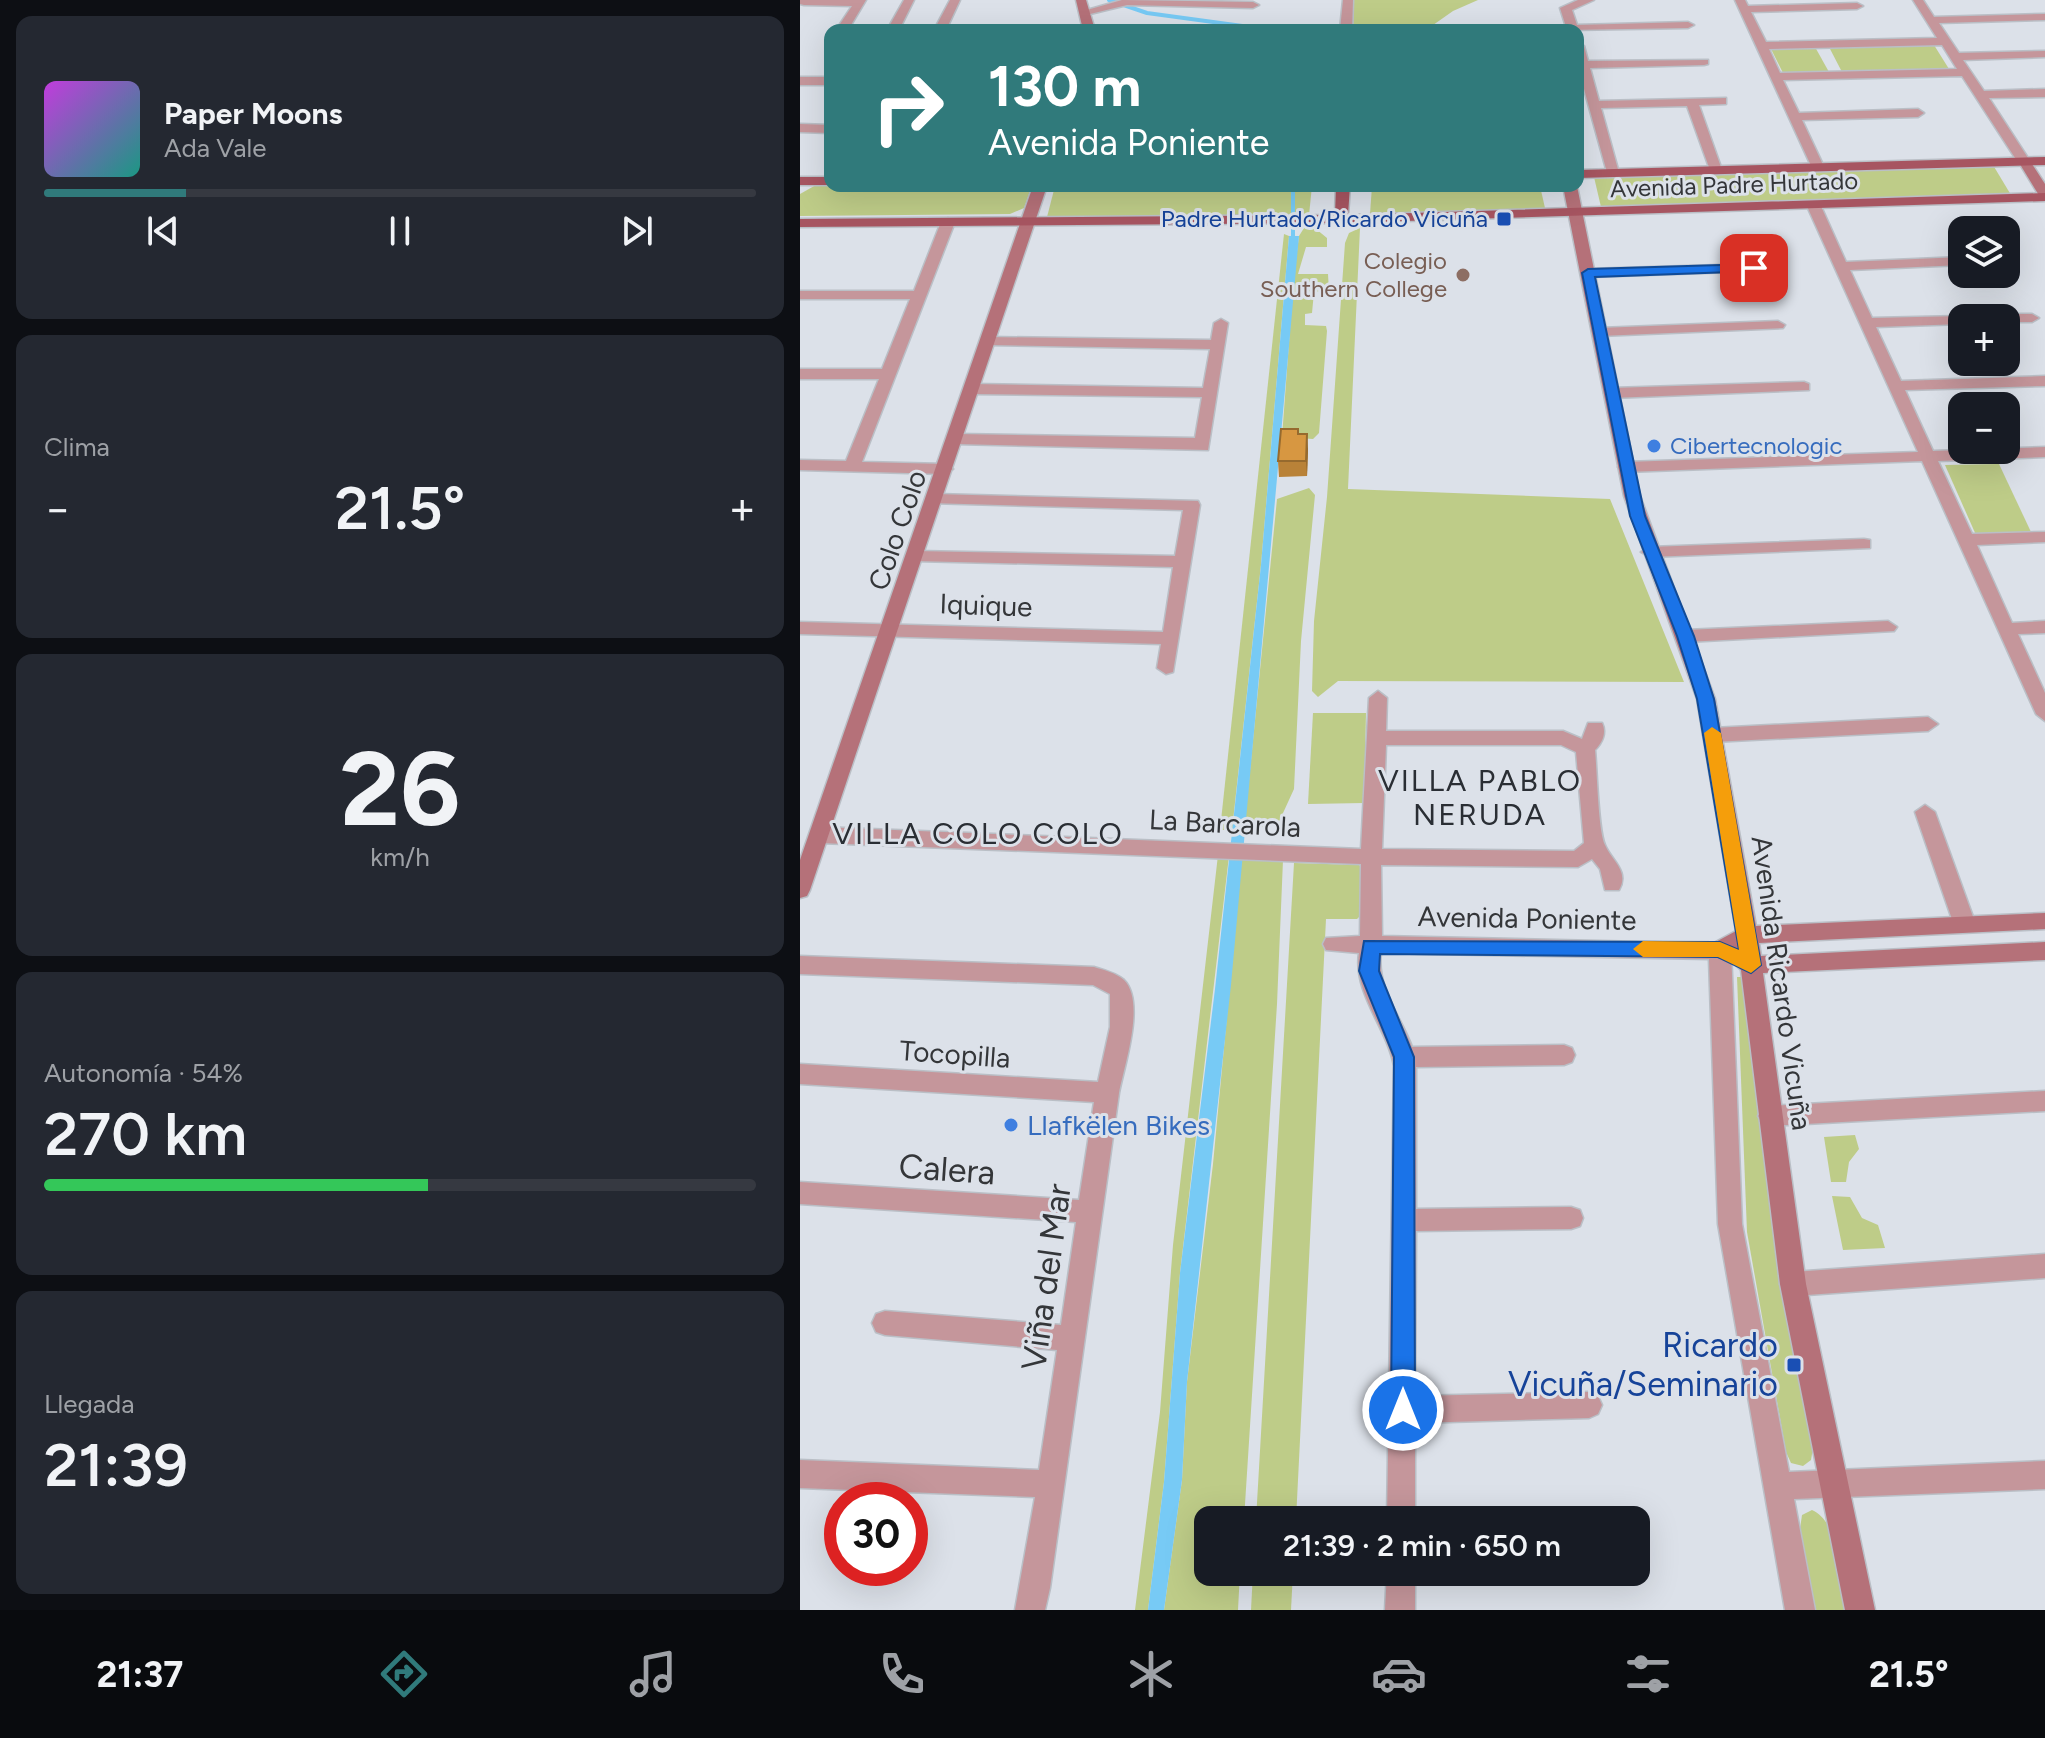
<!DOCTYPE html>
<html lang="es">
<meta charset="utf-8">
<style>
:root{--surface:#171b24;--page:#242831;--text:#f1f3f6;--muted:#9ea1a6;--line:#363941;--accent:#307a7b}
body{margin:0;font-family:Figtree,sans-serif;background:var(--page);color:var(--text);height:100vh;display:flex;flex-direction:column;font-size:30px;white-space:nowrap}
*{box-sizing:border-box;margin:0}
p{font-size:26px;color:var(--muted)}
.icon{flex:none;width:44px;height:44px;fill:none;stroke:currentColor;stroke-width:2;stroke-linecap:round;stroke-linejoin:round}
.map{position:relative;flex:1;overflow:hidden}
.side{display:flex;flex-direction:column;gap:16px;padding:16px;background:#0d0f14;width:800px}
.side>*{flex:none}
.top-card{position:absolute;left:24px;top:24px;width:760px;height:168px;border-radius:16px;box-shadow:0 8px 32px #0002;background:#307a7b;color:#fff;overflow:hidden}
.buttons{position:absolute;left:1148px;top:216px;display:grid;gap:16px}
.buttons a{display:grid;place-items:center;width:72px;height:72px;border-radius:16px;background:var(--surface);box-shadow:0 8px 32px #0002;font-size:40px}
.speed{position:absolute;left:24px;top:1482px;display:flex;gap:16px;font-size:40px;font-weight:700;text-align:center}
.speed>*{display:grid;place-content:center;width:104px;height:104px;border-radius:50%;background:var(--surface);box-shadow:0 8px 32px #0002;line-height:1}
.speed .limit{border:12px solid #d22;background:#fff;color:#111}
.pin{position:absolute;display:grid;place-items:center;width:68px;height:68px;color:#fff;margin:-34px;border-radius:16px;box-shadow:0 4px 12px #0006}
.me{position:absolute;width:88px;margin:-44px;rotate:0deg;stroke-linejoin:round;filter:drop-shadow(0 0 6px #0008)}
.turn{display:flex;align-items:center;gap:28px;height:168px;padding:0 32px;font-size:36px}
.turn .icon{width:104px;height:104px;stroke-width:2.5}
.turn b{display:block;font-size:56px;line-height:68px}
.big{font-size:60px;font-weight:600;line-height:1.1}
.side .card{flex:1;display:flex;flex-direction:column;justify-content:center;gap:12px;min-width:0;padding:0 28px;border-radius:16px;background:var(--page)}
.side .dial{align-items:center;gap:0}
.dial b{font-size:104px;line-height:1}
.song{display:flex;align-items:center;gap:24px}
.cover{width:96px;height:96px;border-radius:12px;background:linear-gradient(135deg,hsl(290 70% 55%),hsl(170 70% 35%))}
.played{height:8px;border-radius:4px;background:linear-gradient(90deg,var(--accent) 20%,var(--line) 20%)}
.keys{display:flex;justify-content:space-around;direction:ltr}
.heat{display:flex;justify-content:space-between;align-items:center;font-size:44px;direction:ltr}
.charge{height:12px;border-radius:6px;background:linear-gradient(90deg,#34c759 54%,var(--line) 0)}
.trip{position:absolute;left:394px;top:1506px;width:456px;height:80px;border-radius:16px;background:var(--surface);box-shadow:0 8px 32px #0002;font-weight:600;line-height:80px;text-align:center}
.tabs{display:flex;height:128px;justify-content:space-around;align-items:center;background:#090b0e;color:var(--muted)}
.tabs .icon{width:56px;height:56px}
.tabs .current{color:var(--accent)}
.tabs b{font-size:36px;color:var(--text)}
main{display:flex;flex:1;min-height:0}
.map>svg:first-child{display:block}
.green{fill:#becc88}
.water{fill:#77caf5}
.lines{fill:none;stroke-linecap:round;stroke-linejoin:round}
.stream{stroke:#77caf5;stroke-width:4}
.street-casing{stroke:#babfc6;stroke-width:3}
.secondary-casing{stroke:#babfc6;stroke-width:3}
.primary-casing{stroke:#babfc6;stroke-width:3}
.street{fill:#c5969b;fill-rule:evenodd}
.secondary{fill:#b57179;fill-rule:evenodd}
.primary{fill:#a75561;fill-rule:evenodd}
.wall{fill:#b98238}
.shaded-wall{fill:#966a2e}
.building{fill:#d79741;stroke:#966a2e;stroke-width:2}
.route{fill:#1a73e8;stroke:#114b97;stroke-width:2}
.slow{fill:#f59e0b}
.transit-dot{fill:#1a4fb4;stroke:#dce1e9;stroke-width:3}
.education-dot{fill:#8d6e63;stroke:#dce1e9;stroke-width:3}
.shop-dot{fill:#3f7fe0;stroke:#dce1e9;stroke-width:3}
.labels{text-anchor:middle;stroke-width:6;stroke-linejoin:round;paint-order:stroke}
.far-street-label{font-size:24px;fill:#343639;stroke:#dce1e9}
.far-transit-label{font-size:24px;fill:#164399;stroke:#dce1e9;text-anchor:end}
.far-education-label{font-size:24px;fill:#785e54;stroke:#dce1e9;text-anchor:end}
.far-shop-label{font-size:24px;fill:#366cbe;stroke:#dce1e9;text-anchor:start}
.street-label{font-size:28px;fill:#343639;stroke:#dce1e9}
.shop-label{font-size:28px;fill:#366cbe;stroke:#dce1e9;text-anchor:start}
.neighbourhood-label{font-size:30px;letter-spacing:2px;fill:#2a2e34;stroke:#dce1e9}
.near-street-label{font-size:34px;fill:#343639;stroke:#dce1e9}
.near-transit-label{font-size:34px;fill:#164399;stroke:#dce1e9;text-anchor:end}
</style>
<main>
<section class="side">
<div class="card">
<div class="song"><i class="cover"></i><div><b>Paper Moons</b><p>Ada Vale</p></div></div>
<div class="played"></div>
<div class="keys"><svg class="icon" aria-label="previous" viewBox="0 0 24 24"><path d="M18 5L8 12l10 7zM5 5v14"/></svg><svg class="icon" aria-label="pause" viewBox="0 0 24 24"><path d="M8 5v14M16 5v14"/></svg><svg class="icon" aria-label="next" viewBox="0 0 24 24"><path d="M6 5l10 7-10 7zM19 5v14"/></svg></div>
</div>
<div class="card"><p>Clima</p>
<div class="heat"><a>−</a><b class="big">21.5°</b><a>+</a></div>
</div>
<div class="card dial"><b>26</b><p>km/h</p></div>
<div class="card"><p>Autonomía · 54%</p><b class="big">270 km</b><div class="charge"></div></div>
<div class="card"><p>Llegada</p><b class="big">21:39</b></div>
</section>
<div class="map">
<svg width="1245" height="1610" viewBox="0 0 1245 1610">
<rect width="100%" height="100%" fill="#dce1e9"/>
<g class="green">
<path d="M554 0H678L653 11 626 30H553Z"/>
<path d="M1134 45 1149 69 1042 72 1029 47Z"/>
<path d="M1015 47 1029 72 983 73 971 49Z"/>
<path d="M1193 165 1211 195 801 207 794 177Z"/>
<path d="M16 185 225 186 230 191 224 208 210 214 0 216V194Z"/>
<path d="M255 186H512L509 215 247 217Z"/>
<path d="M572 186H740L745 208 570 214Z"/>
<path d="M504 228 516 229 527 238V247H506L498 274H528L529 291 514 292 512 313 505 314V325L526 326 527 331 519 433 513 439 482 437 494 275 499 236Z"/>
<path d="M560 228 548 489 810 499 884 682 538 681 518 697 512 691 514 621 527 497 545 243 549 233Z"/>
<path d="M484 234 489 236 461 565 432 830H420Z"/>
<path d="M1199 464 1231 532 1176 535 1145 465Z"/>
<path d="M509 488 515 495 501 641 494 789 478 824 444 831 477 499Z"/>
<path d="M513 713H566L564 803 508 804Z"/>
<path d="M418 855 429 856 380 1273 364 1482 348 1610H335L360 1412 373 1245Z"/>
<path d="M442 857 483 860 477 1004 444 1520H408V1572H440L438 1610H364L382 1480 387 1382 413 1164Z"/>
<path d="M494 863 559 865 566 871 564 912 557 919H526L496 1520H456Z"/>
<path d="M937 977H942L1013 1448 1011 1460 1003 1466 991 1463 986 1452 947 1232Z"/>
<path d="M1055 1135 1059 1149 1049 1162 1046 1182H1031L1024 1137Z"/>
<path d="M1032 1196 1050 1197 1062 1218 1078 1225 1085 1248 1043 1250Z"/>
<path d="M1012 1510C1041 1523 1042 1581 1049 1610H1016L1000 1529 1002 1515Z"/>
<path d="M453 1572H493L491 1610H451Z"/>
</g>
<path class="water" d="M489 236H499L431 985 387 1382 382 1480 364 1610H348L364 1482 380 1273 415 989 461 565Z"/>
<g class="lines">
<g class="stream">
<path d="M309 0 347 13 472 30"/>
<path d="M493 186V244"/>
</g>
<g class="street-casing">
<g id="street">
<path d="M0 0H66L48 30H36L52 6 4 5 0 4Z"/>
<path d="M104 0H114L99 30H87Z"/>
<path d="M150 0H160L146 30H134Z"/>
<path d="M322 0 453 2 459 5 453 8 327 5 286 15 280 12Z"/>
<path d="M543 0H553L552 30H540Z"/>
<path d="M778 0H794L772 10 777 25 888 22 894 25 888 28 767 30 760 8Z"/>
<path d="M935 0H945L948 6 1057 3 1063 6 1057 9 951 12 966 42 1137 38 1113 0H1123L1134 17 1245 14V20L1139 23 1159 53 1245 51V57L1163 60 1184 91 1245 89V97L1189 98 1230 161 1219 164 1162 76 983 80 999 113 1118 109 1124 113 1118 117 1002 120 1024 167 1013 170ZM1142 45 1157 69 980 73 969 49Z"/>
<path d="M778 43 784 46 788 61 908 60V64L904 65 790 68 799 101 926 98V104L899 105 922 170 921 173 910 170 887 106 801 108 819 173 808 176 778 67Z"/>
<rect x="0" y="77" width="30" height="8"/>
<path d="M0 124 30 125V133L0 132Z"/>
<path d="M1008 201 1020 204 1046 262 1162 257V265L1050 270 1072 318 1162 316 1168 318H1162V324L1076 327 1101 381 1245 376V386L1105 390 1133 451 1245 447V457L1138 461 1172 534 1245 532V542L1177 545 1212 623 1245 621V633L1218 634 1245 693V721L1236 714 1122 461 826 472 818 467 826 462 1118 452 1006 204Z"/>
<path d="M148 218 155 222 62 462 145 464 153 469 145 474 0 470V460L46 461 79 379H0V369H82L110 299H0V291H114L141 222Z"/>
<path d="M954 264 961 268 959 271 788 277 781 273 788 269Z"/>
<path d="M1206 314H1232L1239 318 1232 322H1206V318H1199Z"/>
<path d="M421 319 428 323 408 450 156 444 148 439 156 434 395 438 402 397 172 394 164 389 172 384 403 388 410 349 189 345 182 341 189 337 411 340 414 323Z"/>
<path d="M978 321 985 325 983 328 800 336 793 332 800 328Z"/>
<path d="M1004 382 1009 384V390L812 398 804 393 812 388Z"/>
<path d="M135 494 398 501 400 505 373 672 366 674 357 668 361 644 0 634V622L363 632 373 567 115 561 106 556 115 551 375 556 383 510 129 503 127 499Z"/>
<path d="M1064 539 1070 540V548L850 557 841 552 850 547Z"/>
<path d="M1088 621 1097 627 1094 631 886 642 877 636 886 630Z"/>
<path d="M578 691 587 698 586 731H763L782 739 788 723H802C807 733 802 743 795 750 797 769 798 831 805 845 811 860 830 871 819 890H805L800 869 792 859 778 867 581 865 582 936 928 944 931 950 942 1224 989 1472 1245 1461V1489L994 1499 1015 1610H985L918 1224 909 959 581 953C576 987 601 1017 612 1047L764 1045 772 1048 775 1055 772 1062 764 1065 616 1067V1209L771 1207 780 1210 783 1218 780 1226 771 1229 616 1231 615 1396 789 1392 798 1396 802 1405 798 1414 789 1418 615 1423V1520H587L594 1066C587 1028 553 993 559 953L526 950 523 944 526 938 560 936 561 864 20 843 13 840 10 835 13 830 20 827 561 849 569 698ZM586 745H761L776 752 784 843 774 851 582 849Z"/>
<path d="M1128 717 1138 724 1128 731 913 742 903 735 913 728Z"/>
<path d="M1125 805 1135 812 1176 925 1173 931H1157L1154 925 1115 812Z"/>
<path d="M0 956 294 967C304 970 316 973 324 980 346 1002 324 1066 319 1093L250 1588 245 1610H215L235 1497 0 1488V1460L239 1470 257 1350 85 1335 76 1332 72 1323 76 1314 85 1311 261 1325 276 1222 0 1204V1182L279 1200 294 1102 0 1084V1064L298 1082 310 1027V994L293 985 0 974Z"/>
<path d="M1245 1091V1111L970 1126 962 1123 958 1116 962 1109 970 1106Z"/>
<path d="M1245 1254V1278L993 1296 984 1292 980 1284 984 1276 993 1272Z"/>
<path d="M587 1572H615V1610H585Z"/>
</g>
</g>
<g class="secondary-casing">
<g id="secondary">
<path d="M276 0H286L295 30H283Z"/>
<path d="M1219 158 1230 161 1245 184V198L1240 197 1218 161Z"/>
<path d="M233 186H247L10 890 7 896 0 898V860Z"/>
<path d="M763 186H777L840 496 915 699 956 926 1245 913V929L959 943 961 956 1245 942V960L963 973 1006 1284 1075 1610H1045L980 1284 941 970 931 960 938 950 920 959 912 956 909 950 912 944 936 931 897 699 824 496Z"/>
</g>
</g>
<g class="primary-casing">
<g id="primary">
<path d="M1245 157V165L778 178V170Z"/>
<rect x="0" y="177" width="30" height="8"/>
<path d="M536 186H550L548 215 1245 193V201L541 223 0 227V219L535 215Z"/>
</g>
</g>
<use href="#street" class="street"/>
<use href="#secondary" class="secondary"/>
<use href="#primary" class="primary"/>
</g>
<path class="wall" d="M499 434 508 449 507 476 479 477 478 461Z"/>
<path class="shaded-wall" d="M507 434 508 449 507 476 506 461Z"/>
<path class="building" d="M481 429H498V434H507L506 461H478Z"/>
<path class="route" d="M954 264 961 268 959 271 795 277 845 516 894 636 914 699 961 965 951 973 918 957 580 954 579 971 614 1057 615 1410 612 1419 603 1422 594 1419 591 1410 594 1057 559 971 564 941 920 942 939 950 897 699 877 636 830 516 782 273 788 269Z"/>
<path class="slow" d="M912 727 921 733 961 965 951 973 918 957H843L833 949 843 941 920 942 939 950 904 733Z"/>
<g class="transit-dot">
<rect x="696" y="211" width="16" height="16" rx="4"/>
<rect x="986" y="1357" width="16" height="16" rx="4"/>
</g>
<circle class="education-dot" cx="663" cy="275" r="8"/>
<g class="shop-dot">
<circle cx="854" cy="446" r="8"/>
<circle cx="211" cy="1125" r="8"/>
</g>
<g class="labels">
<g class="far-street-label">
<text transform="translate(934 185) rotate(-2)" y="8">Avenida Padre Hurtado</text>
</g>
<g class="far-transit-label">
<text x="688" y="227">Padre Hurtado/Ricardo Vicuña</text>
</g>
<g class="far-education-label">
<text x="647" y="269">Colegio<tspan x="647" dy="28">Southern College</tspan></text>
</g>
<g class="far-shop-label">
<text x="870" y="454">Cibertecnologic</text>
</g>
<g class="street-label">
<text transform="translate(97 530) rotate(-71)" y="10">Colo Colo</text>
<text transform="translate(186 605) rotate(2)" y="10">Iquique</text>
<text transform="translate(425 823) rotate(3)" y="10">La Barcarola</text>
<text transform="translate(727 918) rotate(1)" y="10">Avenida Poniente</text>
<text transform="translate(982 983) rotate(82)" y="10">Avenida Ricardo Vicuña</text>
<text transform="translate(155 1054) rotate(4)" y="10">Tocopilla</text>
</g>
<g class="shop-label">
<text x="227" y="1135">Llafkëlen Bikes</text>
</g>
<g class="neighbourhood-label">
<text x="680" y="791">VILLA PABLO<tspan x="680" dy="34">NERUDA</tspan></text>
<text x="178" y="844">VILLA COLO COLO</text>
</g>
<g class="near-street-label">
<text transform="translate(147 1169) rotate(4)" y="12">Calera</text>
<text transform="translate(246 1277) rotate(-82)" y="12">Viña del Mar</text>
</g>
<g class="near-transit-label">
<text x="978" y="1357">Ricardo<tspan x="978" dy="39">Vicuña/Seminario</tspan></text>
</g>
</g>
</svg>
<div class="buttons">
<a><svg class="icon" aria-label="layers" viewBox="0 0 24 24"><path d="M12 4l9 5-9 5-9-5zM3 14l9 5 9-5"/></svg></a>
<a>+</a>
<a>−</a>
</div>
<div class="speed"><div class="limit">30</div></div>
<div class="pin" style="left:954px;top:268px;background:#d93025"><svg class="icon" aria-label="arrive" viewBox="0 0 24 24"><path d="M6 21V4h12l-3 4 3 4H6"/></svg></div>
<svg class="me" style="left:603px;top:1410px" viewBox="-20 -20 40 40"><circle r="17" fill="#1a73e8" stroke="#fff" stroke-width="3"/><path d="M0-11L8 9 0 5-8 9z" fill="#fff"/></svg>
<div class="trip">21:39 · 2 min · 650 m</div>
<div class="top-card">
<div class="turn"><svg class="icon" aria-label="right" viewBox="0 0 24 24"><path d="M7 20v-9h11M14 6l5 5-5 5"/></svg><div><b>130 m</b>Avenida Poniente</div></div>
</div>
</div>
</main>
<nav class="tabs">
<b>21:37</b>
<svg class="icon current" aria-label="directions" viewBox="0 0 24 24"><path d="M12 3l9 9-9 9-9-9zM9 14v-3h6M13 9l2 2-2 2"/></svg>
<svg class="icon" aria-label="music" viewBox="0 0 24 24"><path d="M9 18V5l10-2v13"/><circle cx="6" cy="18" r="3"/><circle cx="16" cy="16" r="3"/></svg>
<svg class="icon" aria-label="phone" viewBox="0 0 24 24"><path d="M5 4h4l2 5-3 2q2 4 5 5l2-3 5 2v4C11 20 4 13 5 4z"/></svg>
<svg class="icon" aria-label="climate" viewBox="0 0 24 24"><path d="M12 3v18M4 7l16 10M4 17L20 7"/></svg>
<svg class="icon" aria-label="car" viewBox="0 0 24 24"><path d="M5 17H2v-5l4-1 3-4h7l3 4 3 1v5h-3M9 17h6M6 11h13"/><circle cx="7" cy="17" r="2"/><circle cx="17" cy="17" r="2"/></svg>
<svg class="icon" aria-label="filters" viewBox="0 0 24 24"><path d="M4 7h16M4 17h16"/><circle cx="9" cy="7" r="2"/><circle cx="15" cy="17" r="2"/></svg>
<b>21.5°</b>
</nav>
